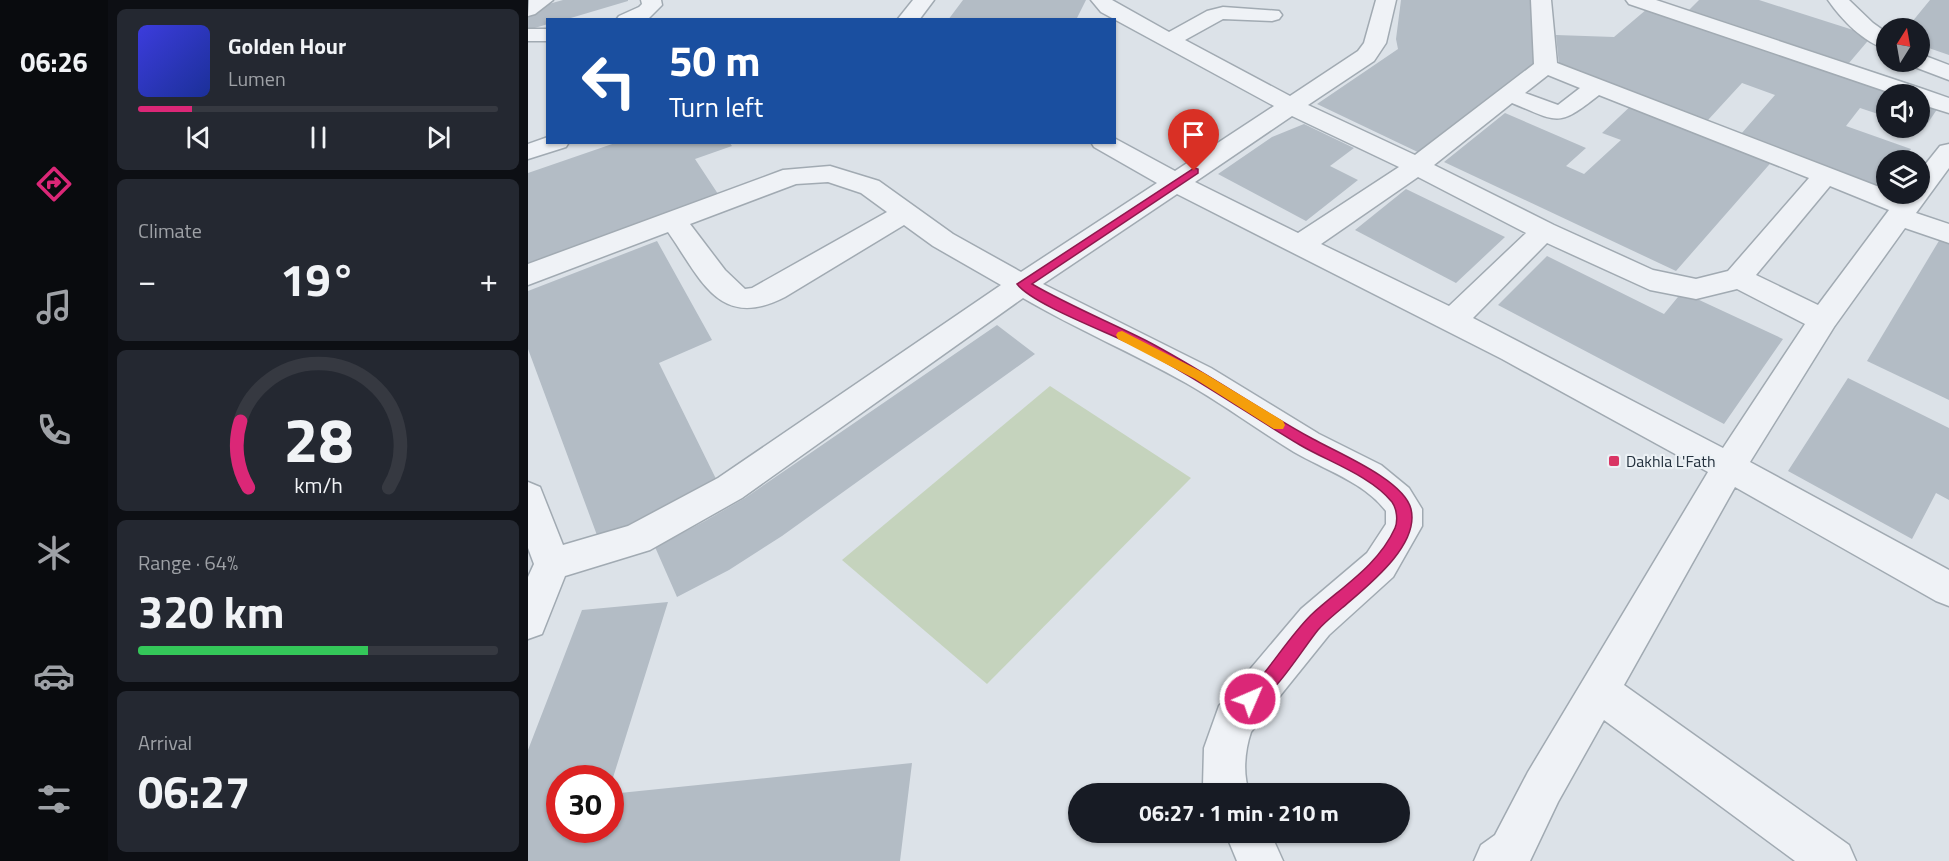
<!DOCTYPE html>
<meta charset="utf-8">
<style>
:root{--surface:#171b24;--page:#242831;--text:#f1f3f6;--muted:#9ea1a6;--line:#363941;--accent:#db2777}
body{margin:0;font-family:"Titillium Web",sans-serif;background:var(--page);color:var(--text);height:100vh;display:flex;flex-direction:column;font-size:22px;white-space:nowrap}
*{box-sizing:border-box;margin:0}
p{font-size:20px;color:var(--muted)}
.icon{flex:none;width:33px;height:33px;fill:none;stroke:currentColor;stroke-width:2;stroke-linecap:round;stroke-linejoin:round}
.map{position:relative;flex:1;overflow:hidden}
.panel{display:flex;flex-direction:column;gap:9px;padding:9px;background:#0d0f14;width:420px}
.panel>*{flex:none}
.guide{position:absolute;left:18px;top:18px;width:570px;height:126px;border-radius:0px;box-shadow:0 2px 4px #0004;background:#1a4fa0;color:#fff;overflow:hidden}
.needle{width:39px;rotate:11deg}
.controls{position:absolute;left:1348px;top:18px;display:grid;gap:12px}
.controls a{display:grid;place-items:center;width:54px;height:54px;border-radius:50%;background:var(--surface);box-shadow:0 2px 4px #0004;font-size:30px}
.speed{position:absolute;left:18px;top:765px;display:flex;gap:12px;font-size:30px;font-weight:700;text-align:center}
.speed>*{display:grid;place-content:center;width:78px;height:78px;border-radius:50%;background:var(--surface);box-shadow:0 2px 4px #0004;line-height:1}
.speed .limit{border:9px solid #d22;background:#fff;color:#111}
.pin{position:absolute;display:grid;place-items:center;width:51px;height:51px;color:#fff;margin:-62px -26px;border-radius:50% 50% 50% 0;rotate:-45deg;box-shadow:0 0 6px #0007}
.pin .icon{rotate:45deg}
.me{position:absolute;width:66px;margin:-33px;rotate:45deg;stroke-linejoin:round;filter:drop-shadow(0 0 4px #0008)}
.turn{display:flex;align-items:center;gap:21px;height:126px;padding:0 24px;font-size:27px}
.turn .icon{width:78px;height:78px;stroke-width:2.5}
.turn b{display:block;font-size:42px;line-height:51px}
.big{font-size:45px;font-weight:700;line-height:1.1}
.panel .widget{flex:1;display:flex;flex-direction:column;justify-content:center;gap:9px;min-width:0;padding:0 21px;border-radius:9px;background:var(--page)}
.panel .dial{align-items:center;gap:0}
.dial svg{height:156px;overflow:visible;fill:none;stroke:var(--line);stroke-width:7;stroke-linecap:round;text-anchor:middle}
.dial text{fill:var(--text);stroke:none}
.song{display:flex;align-items:center;gap:18px}
.cover{width:72px;height:72px;border-radius:9px;background:linear-gradient(135deg,hsl(240 70% 55%),hsl(230 70% 35%))}
.played{height:6px;border-radius:3px;background:linear-gradient(90deg,var(--accent) 15%,var(--line) 15%)}
.keys{display:flex;justify-content:space-around;direction:ltr}
.heat{display:flex;justify-content:space-between;align-items:center;font-size:33px;direction:ltr}
.charge{height:9px;border-radius:4px;background:linear-gradient(90deg,#34c759 64%,var(--line) 0)}
.trip{position:absolute;left:540px;top:783px;width:342px;height:60px;border-radius:30px;background:var(--surface);box-shadow:0 2px 4px #0004;font-weight:700;line-height:60px;text-align:center}
main{display:flex;flex:1;min-height:0}
.tab-bar{display:flex;flex-direction:column;width:108px;justify-content:space-around;align-items:center;background:#090b0e;color:var(--muted)}
.tab-bar .icon{width:42px;height:42px}
.tab-bar .selected{color:var(--accent)}
.tab-bar b{font-size:27px;color:var(--text)}
.map>svg:first-child{display:block}
.green{fill:#c5d3bd}
.building{fill:#b3bcc5}
.lines{fill:none;stroke-linecap:round;stroke-linejoin:round}
.minor-casing{stroke:#a1aab2;stroke-width:3}
.minor{fill:#eff2f6;fill-rule:evenodd}
.route{fill:#db2777;stroke:#8e194d;stroke-width:1.5}
.slow{fill:#f59e0b}
.poi-dot{fill:#d93564;stroke:#ecf1f5;stroke-width:2}
.labels{text-anchor:middle;stroke-width:4.5;stroke-linejoin:round;paint-order:stroke}
.poi-label{font-size:16px;fill:#25323f;stroke:#ecf1f5;text-anchor:start}
</style>
<main>
<nav class="tab-bar">
<b>06:26</b>
<svg class="icon selected" aria-label="directions" viewBox="0 0 24 24"><path d="M12 3l9 9-9 9-9-9zM9 14v-3h6M13 9l2 2-2 2"/></svg>
<svg class="icon" aria-label="music" viewBox="0 0 24 24"><path d="M9 18V5l10-2v13"/><circle cx="6" cy="18" r="3"/><circle cx="16" cy="16" r="3"/></svg>
<svg class="icon" aria-label="phone" viewBox="0 0 24 24"><path d="M5 4h4l2 5-3 2q2 4 5 5l2-3 5 2v4C11 20 4 13 5 4z"/></svg>
<svg class="icon" aria-label="climate" viewBox="0 0 24 24"><path d="M12 3v18M4 7l16 10M4 17L20 7"/></svg>
<svg class="icon" aria-label="car" viewBox="0 0 24 24"><path d="M5 17H2v-5l4-1 3-4h7l3 4 3 1v5h-3M9 17h6M6 11h13"/><circle cx="7" cy="17" r="2"/><circle cx="17" cy="17" r="2"/></svg>
<svg class="icon" aria-label="filters" viewBox="0 0 24 24"><path d="M4 7h16M4 17h16"/><circle cx="9" cy="7" r="2"/><circle cx="15" cy="17" r="2"/></svg>
</nav>
<section class="panel">
<div class="widget">
<div class="song"><i class="cover"></i><div><b>Golden Hour</b><p>Lumen</p></div></div>
<div class="played"></div>
<div class="keys"><svg class="icon" aria-label="previous" viewBox="0 0 24 24"><path d="M18 5L8 12l10 7zM5 5v14"/></svg><svg class="icon" aria-label="pause" viewBox="0 0 24 24"><path d="M8 5v14M16 5v14"/></svg><svg class="icon" aria-label="next" viewBox="0 0 24 24"><path d="M6 5l10 7-10 7zM19 5v14"/></svg></div>
</div>
<div class="widget"><p>Climate</p>
<div class="heat"><a>−</a><b class="big">19°</b><a>+</a></div>
</div>
<div class="widget dial"><svg viewBox="0 0 100 80">
<path d="M14 69A42 42 0 1 1 86 69"/>
<path d="M14 69A42 42 0 0 1 10 35" stroke="#db2777"/>
<text x="50" y="56" font-size="32" font-weight="700">28</text>
<text x="50" y="72" font-size="11">km/h</text>
</svg></div>
<div class="widget"><p>Range · 64%</p><b class="big">320 km</b><div class="charge"></div></div>
<div class="widget"><p>Arrival</p><b class="big">06:27</b></div>
</section>
<div class="map">
<svg width="1421" height="861" viewBox="0 0 1421 861">
<rect width="100%" height="100%" fill="#dce2e8"/>
<path class="green" d="M522 386 663 478 459 684 314 560Z"/>
<g class="building">
<path d="M35 0H100V1L36 20H20V24L0 30V16L10 7Z"/>
<path d="M435 0H558L548 20H420Z"/>
<path d="M873 0H1008L1016 61 896 155 789 104 870 49 868 39Z"/>
<path d="M1171 0H1231L1344 36 1321 63 1161 10Z"/>
<path d="M1402 0H1421V55L1392 45V28H1379Z"/>
<path d="M1119 9 1370 94H1359V117L1332 108 1318 126 1383 149 1376 160H1359V186L1357 189 1213 134 1247 95 1214 83 1180 120 1031 65 1028 35 1086 37Z"/>
<path d="M1107 102 1247 158 1148 271 916 162 977 113 1058 148 1038 166 1056 174 1093 140 1074 133Z"/>
<path d="M1392 102 1410 108 1395 130 1392 129Z"/>
<path d="M776 124 826 148 802 166 830 180 778 221 690 174 744 137Z"/>
<path d="M90 142H201L204 146 167 159 192 197 0 269V173Z"/>
<path d="M878 189 977 237 928 283 827 230Z"/>
<path d="M1415 234 1421 237V400L1339 361Z"/>
<path d="M129 241 184 340 131 363 192 487 73 546 0 349V291Z"/>
<path d="M1019 256 1136 314 1154 292 1255 339 1196 424 970 305Z"/>
<path d="M469 325 507 354 254 536 201 570 149 597 127 547 177 521 217 498Z"/>
<path d="M1320 378 1421 428V500L1408 493 1384 539 1260 471Z"/>
<path d="M140 602 83 784 82 778H32V830H82V794L384 763 372 861H0V750L54 610Z"/>
</g>
<g class="lines">
<g class="minor-casing">
<g id="minor">
<path d="M25 0 7 14 0 16 1 0Z"/>
<path d="M113 0H133L134 5 119 20H88L91 16 111 7 114 4Z"/>
<path d="M385 0H406L391 20H369Z"/>
<path d="M563 0H584L641 32 679 11 695 7 751 11 754 15 751 19 744 21 695 19 657 40 762 96 830 51 836 43 848 0H868L858 43 846 61 780 105 887 155 1006 64 1003 0H1023L1029 63 1359 190V194L1373 196 1375 194H1392V171L1412 146 1421 144V168L1388 213 1421 224V243L1377 228 1306 327 1222 462 1421 570V606L1408 601 1207 487 1096 685 1321 845 1328 861H1267L1076 720 1030 802 1002 861H946L953 845 967 835 1000 772 1180 472 974 359 649 194 515 284 683 368 791 434 853 465 881 488 894 509V526L865 577 801 635 723 732C717 750 714 775 722 794H678L675 786 676 748 691 706 773 609 839 553 858 524V511C836 482 797 470 766 452 730 430 695 404 658 383 605 353 548 329 495 298L214 498 122 550 37 576 14 634 0 639V577L6 564 0 548V482L12 487 35 545 100 526 190 478 473 285 405 246 376 225 257 297C191 331 173 279 140 232L0 285V264L255 170 302 166 351 181 425 234 493 272 629 183 566 147 563 142H586V138L647 171 746 106 573 12ZM1020 75 1052 88 1030 105 997 93ZM1071 95 1281 178 1200 271 1168 279 1125 270 1026 225 906 165 984 103C1031 122 1029 128 1071 95ZM764 116 871 167 770 233 667 182ZM890 177 998 233 921 306 793 244ZM300 182 333 193 359 212 224 288 217 289 197 270 162 224 268 184ZM1302 186 1361 210 1290 305 1228 275ZM1019 243 1122 290 1168 299 1209 289 1277 324 1195 448 945 318Z"/>
<path d="M1098 0H1128L1395 89 1421 98V113L1392 104V94H1366L1101 4Z"/>
<path d="M1300 0H1321L1345 23 1359 33V49C1336 43 1313 19 1300 0Z"/>
<rect x="0" y="29" width="20" height="12"/>
<path d="M1392 54 1421 65V80L1384 66 1381 62H1392Z"/>
<path d="M20 137V142H41L38 147 0 159V144Z"/>
<path d="M697 832H742L755 861H709Z"/>
</g>
</g>
<use href="#minor" class="minor"/>
</g>
<path class="route" d="M666 168 670 169V173L504 284C540 305 579 321 617 340 675 370 728 408 785 439 810 453 876 480 883 509 892 546 838 587 814 608 806 615 797 622 790 630 773 651 746 697 722 707L716 705 713 699C718 688 729 681 737 672 752 653 766 632 783 615 812 588 850 566 867 528 870 521 869 509 864 502 843 476 801 462 772 445 717 412 663 374 605 345 579 332 504 304 489 284Z"/>
<path class="slow" d="M594 331 676 373 755 421 757 425 755 429H746L667 379 590 339 588 335 590 332Z"/>
<rect class="poi-dot" x="1080" y="455" width="12" height="12" rx="3"/>
<g class="labels">
<g class="poi-label">
<text x="1098" y="467">Dakhla L'Fath</text>
</g>
</g>
</svg>
<div class="controls">
<a><svg class="needle" viewBox="-14 -14 28 28"><path d="M0-13l5 13h-10z" fill="#e53935"/><path d="M0 13l5-13h-10z" fill="#9ea1a6"/></svg></a>
<a><svg class="icon" aria-label="sound" viewBox="0 0 24 24"><path d="M4 9h4l5-4v14l-5-4H4zM17 9q2 3 0 6"/></svg></a>
<a><svg class="icon" aria-label="layers" viewBox="0 0 24 24"><path d="M12 4l9 5-9 5-9-5zM3 14l9 5 9-5"/></svg></a>
</div>
<div class="speed"><div class="limit">30</div></div>
<div class="pin" style="left:666px;top:171px;background:#d93025"><svg class="icon" aria-label="arrive" viewBox="0 0 24 24"><path d="M6 21V4h12l-3 4 3 4H6"/></svg></div>
<svg class="me" style="left:722px;top:699px" viewBox="-20 -20 40 40"><circle r="17" fill="#db2777" stroke="#fff" stroke-width="3"/><path d="M0-11L8 9 0 5-8 9z" fill="#fff"/></svg>
<div class="trip">06:27 · 1 min · 210 m</div>
<div class="guide">
<div class="turn"><svg class="icon" aria-label="left" viewBox="0 0 24 24"><path d="M17 20v-9H6M10 6l-5 5 5 5"/></svg><div><b>50 m</b>Turn left</div></div>
</div>
</div>
</main>
